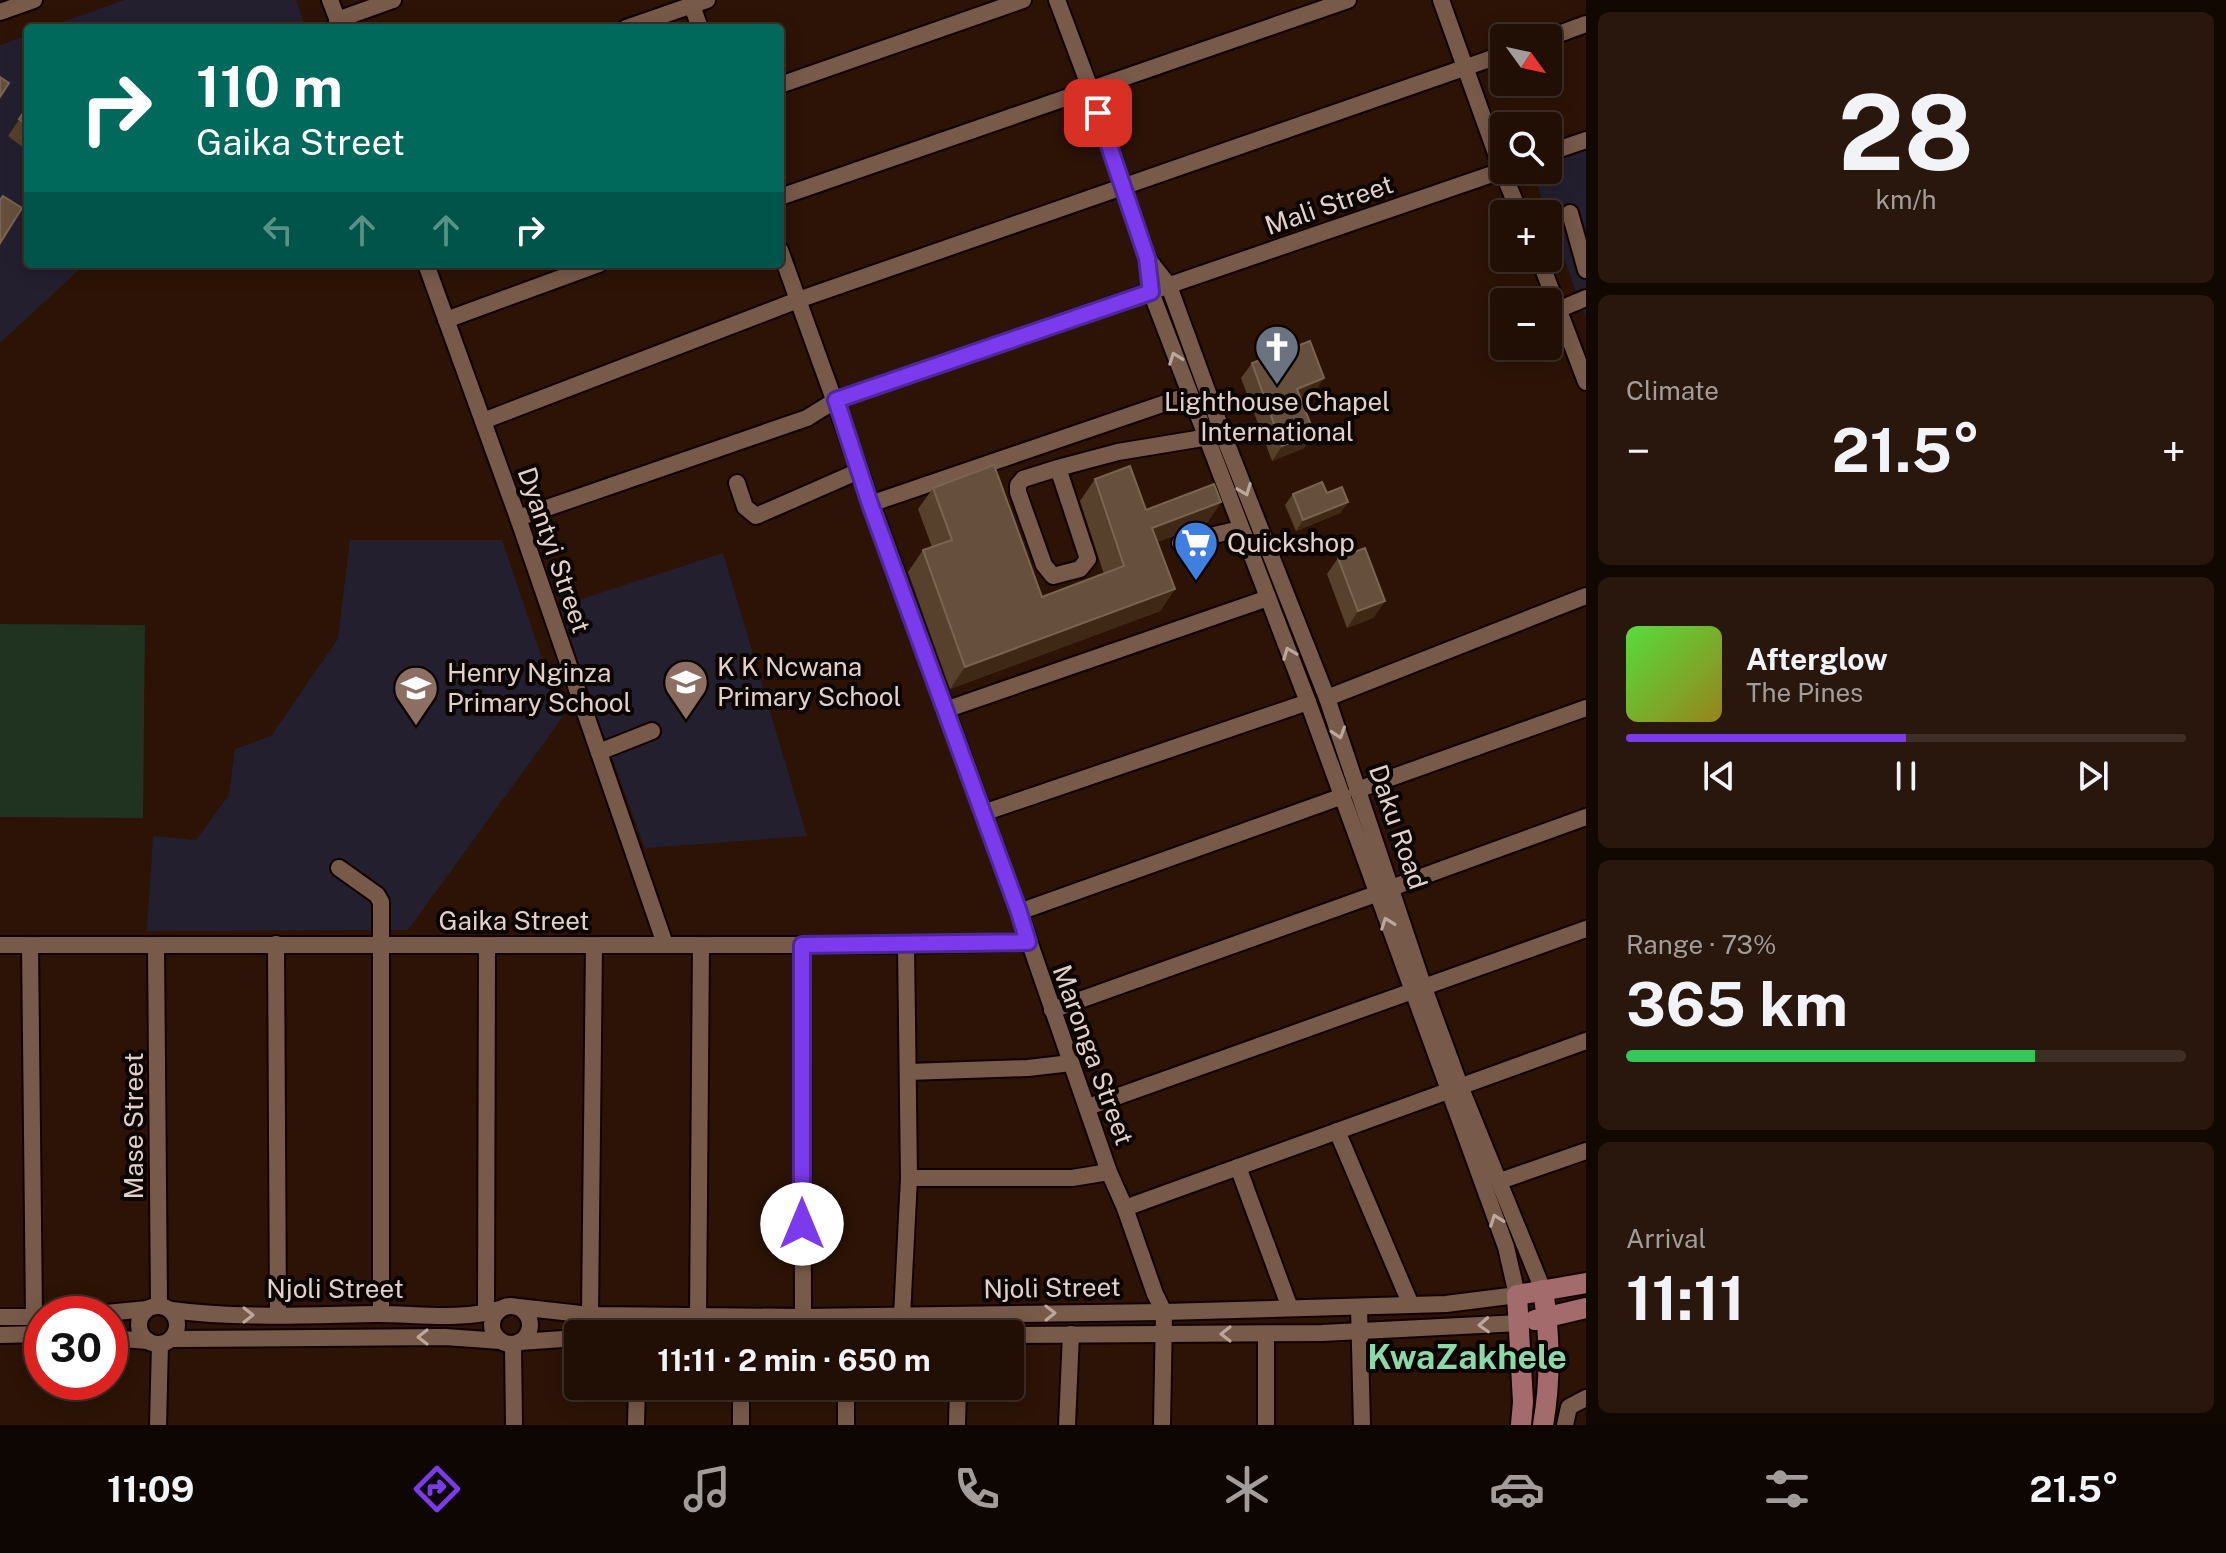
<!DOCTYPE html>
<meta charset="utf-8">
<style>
:root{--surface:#210e04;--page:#29170e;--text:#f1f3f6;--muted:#a29c9a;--line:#3e2e26;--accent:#7c3aed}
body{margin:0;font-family:"Public Sans",sans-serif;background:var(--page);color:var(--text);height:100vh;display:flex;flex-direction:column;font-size:30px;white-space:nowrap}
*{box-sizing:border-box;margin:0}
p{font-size:26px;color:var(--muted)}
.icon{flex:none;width:44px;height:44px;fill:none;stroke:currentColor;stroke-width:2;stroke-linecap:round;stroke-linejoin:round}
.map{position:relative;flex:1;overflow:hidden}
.panel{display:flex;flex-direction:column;gap:12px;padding:12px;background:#120802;width:640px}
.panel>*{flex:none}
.guide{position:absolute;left:24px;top:24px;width:760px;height:244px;border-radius:8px;box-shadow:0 4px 20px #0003,0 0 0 2px var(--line);background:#00695c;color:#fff;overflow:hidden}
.needle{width:52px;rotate:123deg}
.fabs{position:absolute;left:1490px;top:24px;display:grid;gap:16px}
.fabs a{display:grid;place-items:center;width:72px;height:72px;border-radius:8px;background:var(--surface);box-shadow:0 4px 20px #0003,0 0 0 2px var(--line);font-size:40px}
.speed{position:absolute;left:24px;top:1296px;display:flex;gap:16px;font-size:40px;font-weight:700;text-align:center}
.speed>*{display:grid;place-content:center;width:104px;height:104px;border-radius:50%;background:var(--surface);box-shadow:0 4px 20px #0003,0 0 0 2px var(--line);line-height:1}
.speed .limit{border:12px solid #d22;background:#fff;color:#111}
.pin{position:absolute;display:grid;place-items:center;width:68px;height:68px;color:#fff;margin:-34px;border-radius:16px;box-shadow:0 4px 12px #0006}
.me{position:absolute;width:88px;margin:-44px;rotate:0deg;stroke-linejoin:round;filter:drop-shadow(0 0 6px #0008)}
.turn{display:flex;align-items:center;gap:28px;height:168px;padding:0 40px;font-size:36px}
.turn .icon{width:104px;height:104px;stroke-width:2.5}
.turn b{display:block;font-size:56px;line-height:68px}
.lanes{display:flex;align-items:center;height:76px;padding:0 40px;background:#0003;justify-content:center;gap:40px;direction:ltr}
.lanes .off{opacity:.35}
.big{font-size:60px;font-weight:700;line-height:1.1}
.panel .tile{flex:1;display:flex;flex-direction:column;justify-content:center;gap:12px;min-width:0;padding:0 28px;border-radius:12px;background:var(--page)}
.panel .dial{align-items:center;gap:0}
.dial b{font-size:104px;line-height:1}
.song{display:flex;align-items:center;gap:24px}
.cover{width:96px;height:96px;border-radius:12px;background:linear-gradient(135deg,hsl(110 70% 55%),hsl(50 70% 35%))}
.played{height:8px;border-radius:4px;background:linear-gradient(90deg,var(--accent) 50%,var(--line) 50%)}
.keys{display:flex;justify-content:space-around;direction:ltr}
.heat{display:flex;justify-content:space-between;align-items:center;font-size:44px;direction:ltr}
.charge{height:12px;border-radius:6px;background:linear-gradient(90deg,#34c759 73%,var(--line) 0)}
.trip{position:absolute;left:564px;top:1320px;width:460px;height:80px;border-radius:8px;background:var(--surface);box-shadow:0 4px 20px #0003,0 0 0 2px var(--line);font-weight:700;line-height:80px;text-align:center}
.dock{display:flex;height:128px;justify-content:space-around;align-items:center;background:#0d0602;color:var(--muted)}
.dock .icon{width:56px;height:56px}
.dock .current{color:var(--accent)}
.dock b{font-size:36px;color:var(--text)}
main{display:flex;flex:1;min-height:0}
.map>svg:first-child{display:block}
.education{fill:#231f2f}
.green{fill:#203220}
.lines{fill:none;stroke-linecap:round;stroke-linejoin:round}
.minor-casing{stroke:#130100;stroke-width:20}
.major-casing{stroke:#130100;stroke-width:24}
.minor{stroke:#785a4a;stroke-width:16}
.major{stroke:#a36b6b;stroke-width:20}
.wall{fill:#57412c}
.shaded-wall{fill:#402816}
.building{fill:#66503d;stroke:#7a6452;stroke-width:2}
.oneway{stroke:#bda79c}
.route-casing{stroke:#51269a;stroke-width:20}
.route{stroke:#7c3aed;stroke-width:14}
.labels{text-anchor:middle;stroke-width:8;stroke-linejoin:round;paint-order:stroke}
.street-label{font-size:26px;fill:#e2d1c8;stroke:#0c0401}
.poi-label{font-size:26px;fill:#e2d1c8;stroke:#0c0401;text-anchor:start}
.district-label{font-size:34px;font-weight:bold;fill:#8dd8a9;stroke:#0c0401}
</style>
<main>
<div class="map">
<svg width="1586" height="1425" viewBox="0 0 1586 1425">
<rect width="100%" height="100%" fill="#2c1306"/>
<g class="education">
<path d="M124 0H296L306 28H46Z"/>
<path d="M28 35V264H85L0 343V45Z"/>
<path d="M1586 145V318L1534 177 1538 170H1548V158Z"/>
<path d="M350 540H502L562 718 408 930 147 931 153 836 196 840 229 795 235 749 271 736 338 639Z"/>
<path d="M723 553 807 836 645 848 557 607Z"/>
</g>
<path class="green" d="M0 624 145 625 143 818 0 817Z"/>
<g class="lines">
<g class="minor-casing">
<g id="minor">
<path d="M330 0 340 26"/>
<path d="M690 0 700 28"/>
<path d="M1441 0 1502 170 1520 214"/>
<path d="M0 12 34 0"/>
<path d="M337 20 393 0"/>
<path d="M626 28 707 0"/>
<path d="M1548 38 1586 24"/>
<path d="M780 85 1023 0"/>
<path d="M1548 153 1586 140"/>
<path d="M780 197 1348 0"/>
<path d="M1570 213 1586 270"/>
<path d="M780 250 1019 912 1109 1172 1125 1208 1155 1294 1164 1312 1162 1425"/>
<path d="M1539 258 1586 382"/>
<path d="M1148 259 1169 286 1223 434 1327 698 1424 988 1460 1086 1543 1290"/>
<path d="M426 264 518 518 665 944"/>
<path d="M1560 309 1586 298"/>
<path d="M446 320 599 264"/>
<path d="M483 421 798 300 1504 54"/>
<path d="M1058 468 1088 559 1080 569 1053 576 1044 565 1018 492V485L1023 479 1058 468 1118 452 1215 436"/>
<path d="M737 483 745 507 756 516 859 471"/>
<path d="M870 504 1189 395"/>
<path d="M518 518 807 418 836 400 1504 170"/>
<path d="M1180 543 1240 529"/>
<path d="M1327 698 1586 596"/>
<path d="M945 710 1268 598"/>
<path d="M599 752 652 731"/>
<path d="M1357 790 1586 708"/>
<path d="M983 813 1308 702"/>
<path d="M339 868 377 895 381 902V1314"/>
<path d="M1391 888 1586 817"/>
<path d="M1019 912 1343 796"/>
<path d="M276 944 278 1315"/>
<path d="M0 945H906L1028 942"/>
<path d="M30 945 34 1317"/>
<path d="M802 945 803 1317"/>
<path d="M156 946 159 1305"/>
<path d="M1052 1010 1376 894"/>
<path d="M908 1072 1028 1068 1071 1063"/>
<path d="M1088 1107 1586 929"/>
<path d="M1337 1131 1411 1305"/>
<path d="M1238 1167 1290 1308"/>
<path d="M909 1178H1072L1109 1172"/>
<path d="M1500 1181 1586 1151"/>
<path d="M1125 1208 1586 1041"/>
<circle cx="511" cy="1325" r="19"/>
<circle cx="158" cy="1325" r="19"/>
<path d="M518 1307 590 1315 803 1317 1164 1312 1446 1304 1517 1295 1506 1247 1308 702 1151 292 1147 258 1090 88 1057 0"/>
<path d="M1359 1307 1362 1425"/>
<path d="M171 1310C240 1319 309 1315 378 1314 418 1314 462 1321 500 1309"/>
<path d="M486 1313 487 945"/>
<path d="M96 1314 147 1309"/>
<path d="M590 1315 594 945"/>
<path d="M698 1316 701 945"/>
<path d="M902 1316 909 1178 906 945"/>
<path d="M0 1317H42"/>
<path d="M1266 1334V1425"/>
<path d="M0 1335 42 1334"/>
<path d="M1010 1335 1322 1333 1520 1323"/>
<path d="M110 1338 148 1341"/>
<path d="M171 1339 445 1337 501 1341"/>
<path d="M519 1342 578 1338"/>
<path d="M513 1344 514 1425"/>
<path d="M741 1386V1425"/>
<path d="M158 1425 160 1344"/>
<path d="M636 1425 637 1386"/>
<path d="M846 1425V1386"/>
<path d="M957 1425 958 1386"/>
<path d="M1067 1425 1071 1334"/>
<path d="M1565 1425 1569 1407 1586 1398"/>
</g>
</g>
<g class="major-casing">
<g id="major">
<path d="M1543 1290C1550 1335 1551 1380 1543 1425"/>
<path d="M1535 1320 1586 1308"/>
<path d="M1521 1425 1523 1402 1517 1295 1586 1283"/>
</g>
</g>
<use href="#minor" class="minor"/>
<use href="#major" class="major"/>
</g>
<g class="wall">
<path d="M28 106V151L8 136Z"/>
<path d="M1252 363 1314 393 1300 398 1314 433 1304 448 1272 461 1241 378Z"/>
<path d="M1095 479 1146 510 1221 502 1206 524 1157 542 1175 589 1160 611 950 689 908 572 923 550 932 547 918 509 933 488 1042 597 1104 574 1080 501Z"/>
<path d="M1327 493 1348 502 1340 513 1296 531 1285 505 1293 494Z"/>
<path d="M1338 558 1385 601 1373 618 1347 628 1327 574Z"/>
</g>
<g class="shaded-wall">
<path d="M1324 378 1314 393 1286 404 1297 389Z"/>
<path d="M1314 433 1304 448 1272 461 1282 446Z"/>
<path d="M1221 502 1206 524 1137 549 1152 528Z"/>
<path d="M1348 502 1340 513 1296 531 1303 520Z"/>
<path d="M1175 589 1160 611 950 689 965 667Z"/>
<path d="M1385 601 1373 618 1347 628 1358 611Z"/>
</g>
<g class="building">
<path d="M0 77 9 83 0 97Z"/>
<path d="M28 106V126L19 119Z"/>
<path d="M3 196 22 208 0 243V200Z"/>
<path d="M1310 341 1324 378 1297 389 1314 433 1282 446 1252 363Z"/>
<path d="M994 465 1042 597 1124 566 1095 479 1130 466 1146 510 1214 484 1221 502 1152 528 1175 589 965 667 923 550 952 540 933 488Z"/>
<path d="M1322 482 1327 493 1342 487 1348 502 1303 520 1293 494Z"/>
<path d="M1365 548 1385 601 1358 611 1338 558Z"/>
</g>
<defs><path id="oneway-chevron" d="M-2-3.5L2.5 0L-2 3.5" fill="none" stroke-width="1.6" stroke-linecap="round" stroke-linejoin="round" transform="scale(2)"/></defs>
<g class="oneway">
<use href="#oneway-chevron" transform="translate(1175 358) rotate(-110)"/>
<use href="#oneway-chevron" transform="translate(1245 490) rotate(69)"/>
<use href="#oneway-chevron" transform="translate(1289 653) rotate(-111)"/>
<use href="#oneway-chevron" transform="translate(1339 733) rotate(72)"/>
<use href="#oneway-chevron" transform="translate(1387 923) rotate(-110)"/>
<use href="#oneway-chevron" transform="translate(1496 1220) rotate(-110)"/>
<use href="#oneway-chevron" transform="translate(1050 1313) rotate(-1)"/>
<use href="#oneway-chevron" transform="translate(248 1315)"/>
<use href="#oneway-chevron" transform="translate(1484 1325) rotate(177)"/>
<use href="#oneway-chevron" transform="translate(1226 1334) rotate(180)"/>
<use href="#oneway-chevron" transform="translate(423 1337) rotate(-180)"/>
</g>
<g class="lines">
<g class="route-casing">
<path id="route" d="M802 1224V945L1028 942 1019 912 870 504 836 400 1151 292 1147 258 1098 113"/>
</g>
<use href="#route" class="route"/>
</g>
<defs>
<g id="church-pin" transform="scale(2.3)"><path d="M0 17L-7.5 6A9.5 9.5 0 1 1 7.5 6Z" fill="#6b7280" stroke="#0c0401"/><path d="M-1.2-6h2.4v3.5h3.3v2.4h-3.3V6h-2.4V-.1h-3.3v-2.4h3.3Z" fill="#fff"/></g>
<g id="supermarket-pin" transform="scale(2.3)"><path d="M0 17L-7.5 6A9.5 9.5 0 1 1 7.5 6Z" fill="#3f7fe0" stroke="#0c0401"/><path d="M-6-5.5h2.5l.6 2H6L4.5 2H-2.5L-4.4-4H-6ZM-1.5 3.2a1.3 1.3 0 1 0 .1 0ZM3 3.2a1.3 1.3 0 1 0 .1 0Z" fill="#fff"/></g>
<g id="school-pin" transform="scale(2.3)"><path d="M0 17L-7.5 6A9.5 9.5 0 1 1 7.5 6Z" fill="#8d6e63" stroke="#0c0401"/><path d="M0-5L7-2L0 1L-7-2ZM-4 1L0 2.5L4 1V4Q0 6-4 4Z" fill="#fff"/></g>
</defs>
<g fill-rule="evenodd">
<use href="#church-pin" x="1277" y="347"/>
<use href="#supermarket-pin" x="1196" y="543"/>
<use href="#school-pin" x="686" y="682"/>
<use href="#school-pin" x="416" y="688"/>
</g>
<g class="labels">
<g class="street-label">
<text transform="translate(1329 205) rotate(-19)" y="9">Mali Street</text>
<text transform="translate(554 550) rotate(71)" y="9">Dyantyi Street</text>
<text transform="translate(1398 827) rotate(71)" y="9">Daku Road</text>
<text x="514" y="930">Gaika Street</text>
<text transform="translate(1093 1055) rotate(70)" y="9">Maronga Street</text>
<text transform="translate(134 1126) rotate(-90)" y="9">Mase Street</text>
<text transform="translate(1052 1288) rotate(-1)" y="9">Njoli Street</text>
<text x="335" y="1298">Njoli Street</text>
</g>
<g class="poi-label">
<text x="1277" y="411" text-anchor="middle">Lighthouse Chapel<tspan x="1277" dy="30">International</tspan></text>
<text x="1227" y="552">Quickshop</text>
<text x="717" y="676">K K Ncwana<tspan x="717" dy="30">Primary School</tspan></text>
<text x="447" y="682">Henry Nginza<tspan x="447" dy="30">Primary School</tspan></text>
</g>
<g class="district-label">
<text x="1467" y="1369">KwaZakhele</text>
</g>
</g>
</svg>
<div class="fabs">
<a><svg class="needle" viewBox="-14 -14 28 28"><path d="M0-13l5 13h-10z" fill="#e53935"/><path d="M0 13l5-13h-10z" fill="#a29c9a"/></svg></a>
<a><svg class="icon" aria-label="search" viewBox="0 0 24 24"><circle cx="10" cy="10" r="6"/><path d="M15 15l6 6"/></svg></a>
<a>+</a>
<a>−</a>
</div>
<div class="speed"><div class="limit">30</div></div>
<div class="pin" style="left:1098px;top:113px;background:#d93025"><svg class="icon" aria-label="arrive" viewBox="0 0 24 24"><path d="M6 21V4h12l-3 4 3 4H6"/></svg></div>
<svg class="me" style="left:802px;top:1224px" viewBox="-20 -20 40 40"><circle r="19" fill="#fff"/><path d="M0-13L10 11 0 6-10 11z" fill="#7c3aed"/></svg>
<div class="trip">11:11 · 2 min · 650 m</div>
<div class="guide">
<div class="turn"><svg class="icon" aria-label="right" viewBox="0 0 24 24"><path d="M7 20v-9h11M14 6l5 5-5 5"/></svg><div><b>110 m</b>Gaika Street</div></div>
<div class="lanes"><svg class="icon off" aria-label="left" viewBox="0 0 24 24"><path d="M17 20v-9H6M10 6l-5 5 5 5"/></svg><svg class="icon off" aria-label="ahead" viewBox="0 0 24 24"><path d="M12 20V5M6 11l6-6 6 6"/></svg><svg class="icon off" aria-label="ahead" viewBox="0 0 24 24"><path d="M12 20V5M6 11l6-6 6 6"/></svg><svg class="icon" aria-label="right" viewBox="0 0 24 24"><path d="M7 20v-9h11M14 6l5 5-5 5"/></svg></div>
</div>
</div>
<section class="panel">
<div class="tile dial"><b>28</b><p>km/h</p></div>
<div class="tile"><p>Climate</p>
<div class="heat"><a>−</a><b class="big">21.5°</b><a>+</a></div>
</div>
<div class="tile">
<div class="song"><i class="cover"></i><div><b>Afterglow</b><p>The Pines</p></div></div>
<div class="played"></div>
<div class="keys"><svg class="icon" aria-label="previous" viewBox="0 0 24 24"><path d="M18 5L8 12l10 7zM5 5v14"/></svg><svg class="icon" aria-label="pause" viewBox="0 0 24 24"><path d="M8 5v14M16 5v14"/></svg><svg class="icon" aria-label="next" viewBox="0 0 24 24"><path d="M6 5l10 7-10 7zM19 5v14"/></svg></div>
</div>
<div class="tile"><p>Range · 73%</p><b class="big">365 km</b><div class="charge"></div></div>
<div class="tile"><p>Arrival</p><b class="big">11:11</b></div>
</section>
</main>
<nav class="dock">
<b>11:09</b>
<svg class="icon current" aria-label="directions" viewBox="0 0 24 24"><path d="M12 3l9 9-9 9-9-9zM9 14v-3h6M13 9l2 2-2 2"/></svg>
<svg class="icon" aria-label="music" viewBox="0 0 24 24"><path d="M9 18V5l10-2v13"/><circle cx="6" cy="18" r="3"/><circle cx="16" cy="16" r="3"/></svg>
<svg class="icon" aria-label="phone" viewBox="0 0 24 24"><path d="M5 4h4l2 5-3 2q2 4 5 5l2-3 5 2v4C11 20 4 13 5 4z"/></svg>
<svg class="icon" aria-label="climate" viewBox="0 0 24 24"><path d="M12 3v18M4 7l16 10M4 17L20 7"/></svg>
<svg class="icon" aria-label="car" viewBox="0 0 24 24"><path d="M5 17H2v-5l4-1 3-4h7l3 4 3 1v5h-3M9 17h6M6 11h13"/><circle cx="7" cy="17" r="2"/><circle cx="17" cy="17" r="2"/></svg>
<svg class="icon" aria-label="filters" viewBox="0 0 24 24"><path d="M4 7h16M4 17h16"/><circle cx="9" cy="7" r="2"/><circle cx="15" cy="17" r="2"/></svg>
<b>21.5°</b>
</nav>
